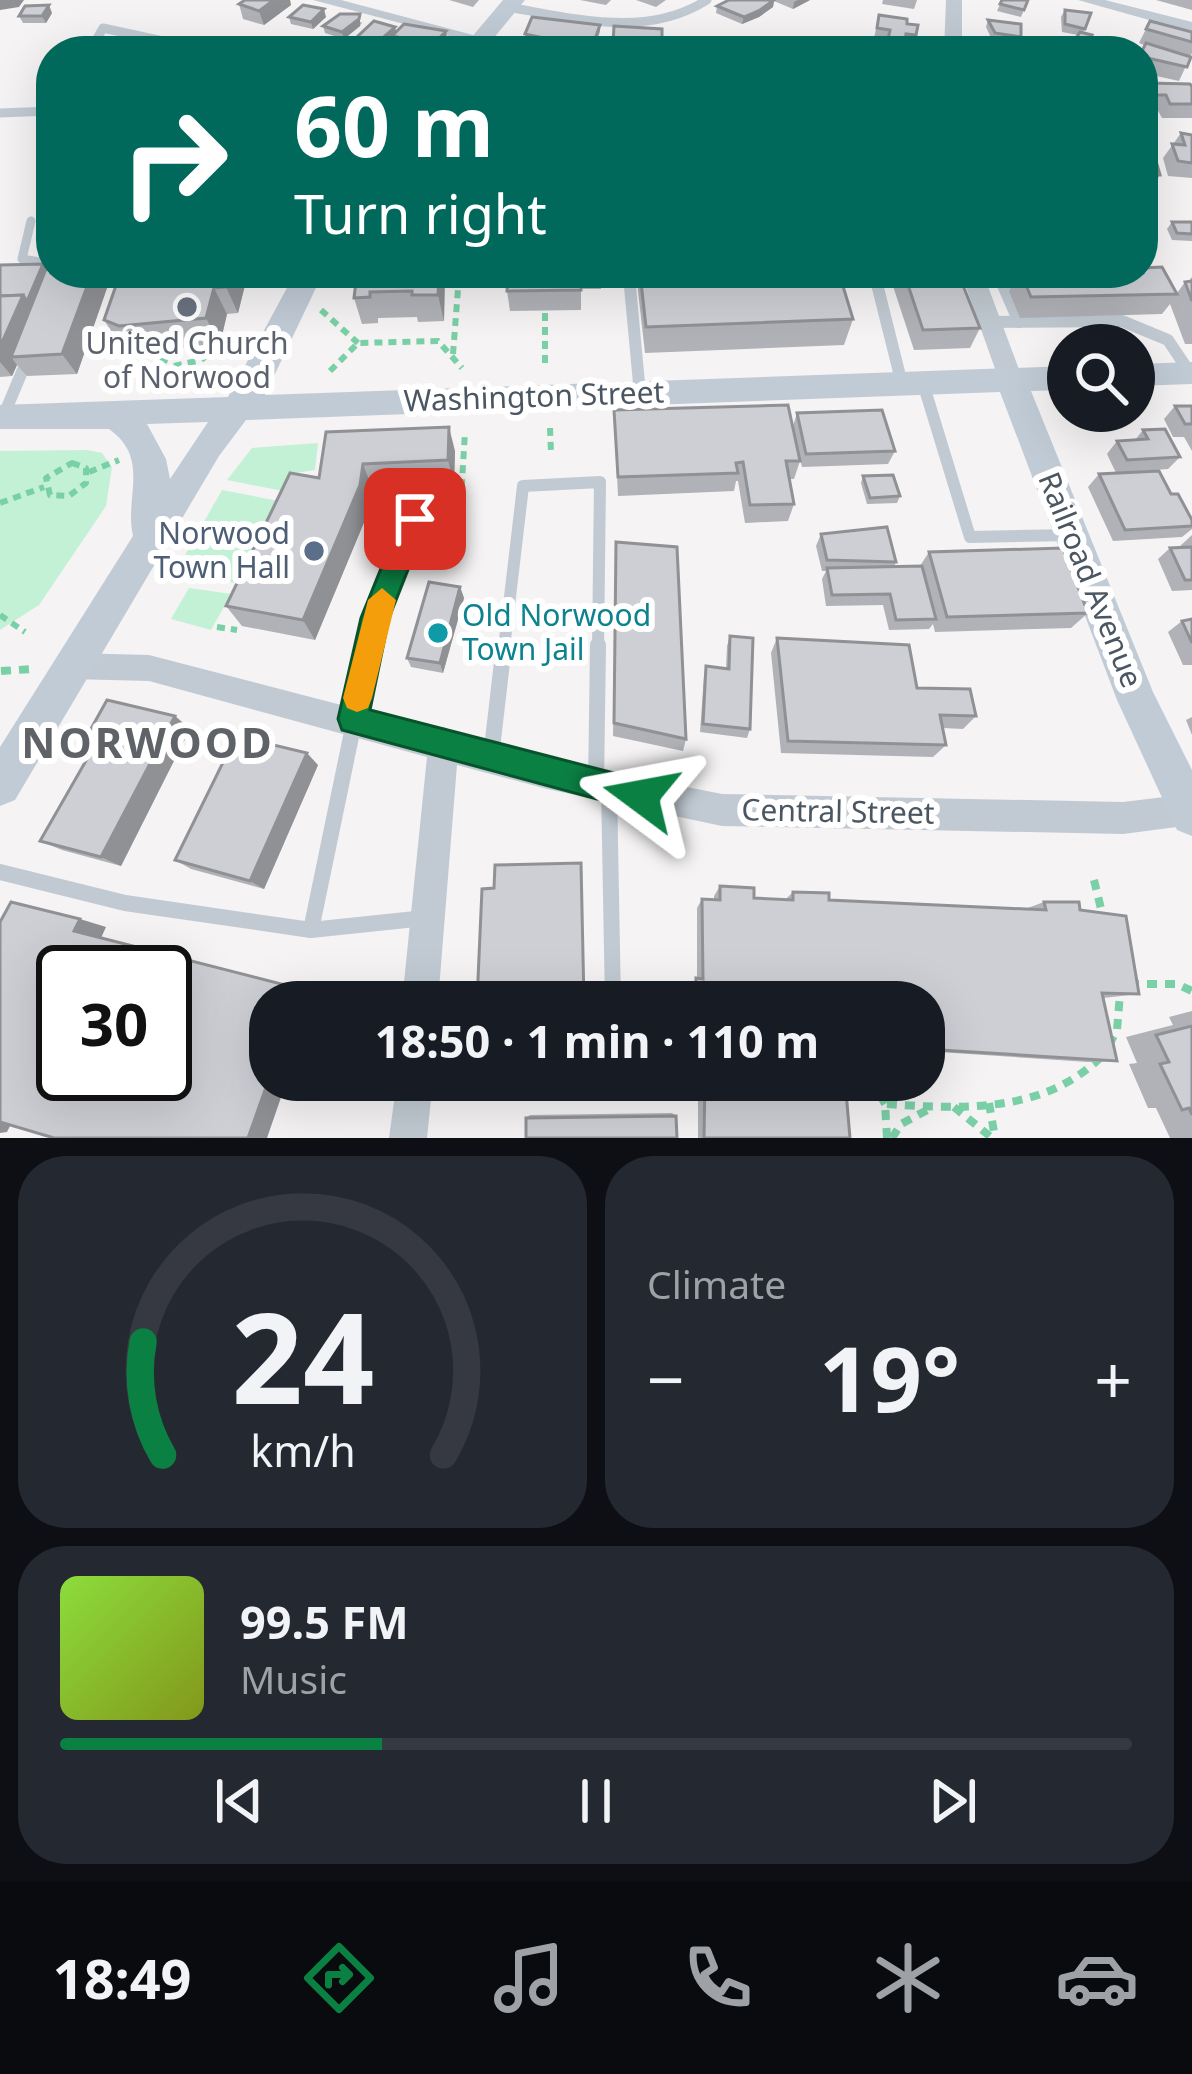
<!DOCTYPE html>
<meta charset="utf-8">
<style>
:root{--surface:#171b24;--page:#242831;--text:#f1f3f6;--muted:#9ea1a6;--line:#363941;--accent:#0b8043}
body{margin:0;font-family:"Noto Sans",sans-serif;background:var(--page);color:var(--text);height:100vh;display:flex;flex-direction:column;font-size:45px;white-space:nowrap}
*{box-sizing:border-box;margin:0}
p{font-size:39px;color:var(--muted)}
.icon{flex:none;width:66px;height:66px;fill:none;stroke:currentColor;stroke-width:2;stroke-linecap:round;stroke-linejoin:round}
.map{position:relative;height:1138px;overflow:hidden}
.details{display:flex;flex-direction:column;gap:18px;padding:18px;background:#0d0f14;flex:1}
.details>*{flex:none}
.guide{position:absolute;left:36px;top:36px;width:1122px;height:252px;border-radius:48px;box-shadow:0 12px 48px #0002;background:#00695c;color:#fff;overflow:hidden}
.fabs{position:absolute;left:1047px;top:324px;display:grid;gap:24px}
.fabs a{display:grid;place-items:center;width:108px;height:108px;border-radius:50%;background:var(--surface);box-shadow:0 12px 48px #0002;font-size:60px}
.speed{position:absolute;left:36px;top:945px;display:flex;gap:24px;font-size:60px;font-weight:700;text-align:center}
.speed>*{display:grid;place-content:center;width:156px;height:156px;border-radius:50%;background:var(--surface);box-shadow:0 12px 48px #0002;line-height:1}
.speed .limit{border:6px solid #111;border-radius:18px;background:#fff;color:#111}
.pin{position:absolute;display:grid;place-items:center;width:102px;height:102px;color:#fff;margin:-51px;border-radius:24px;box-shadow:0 6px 18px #0006}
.me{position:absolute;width:132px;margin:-66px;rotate:283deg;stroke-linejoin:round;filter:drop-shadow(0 0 9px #0008)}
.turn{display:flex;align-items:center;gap:42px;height:252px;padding:0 60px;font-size:54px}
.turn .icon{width:156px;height:156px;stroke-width:2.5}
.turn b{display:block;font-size:84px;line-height:102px}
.big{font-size:90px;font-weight:700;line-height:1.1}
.details .card{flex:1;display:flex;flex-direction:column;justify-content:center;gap:18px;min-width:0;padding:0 42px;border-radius:48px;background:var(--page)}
.details .dial{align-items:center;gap:0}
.dial svg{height:312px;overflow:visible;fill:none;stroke:var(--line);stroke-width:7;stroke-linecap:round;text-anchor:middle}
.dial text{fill:var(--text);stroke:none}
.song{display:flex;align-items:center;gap:36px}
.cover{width:144px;height:144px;border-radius:18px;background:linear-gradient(135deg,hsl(90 70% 55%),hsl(70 70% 35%))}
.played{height:12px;border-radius:6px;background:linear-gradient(90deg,var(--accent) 30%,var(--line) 30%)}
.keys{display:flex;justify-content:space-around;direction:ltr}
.heat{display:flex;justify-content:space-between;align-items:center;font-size:66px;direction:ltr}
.details .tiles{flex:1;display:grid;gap:18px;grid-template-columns:1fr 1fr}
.card:last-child{grid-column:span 2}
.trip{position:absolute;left:249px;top:981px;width:696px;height:120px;border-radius:48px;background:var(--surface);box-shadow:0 12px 48px #0002;font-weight:700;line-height:120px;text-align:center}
.menu{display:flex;height:192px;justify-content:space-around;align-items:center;background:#090b0e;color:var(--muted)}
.menu .icon{width:84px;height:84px}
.menu .active{color:var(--accent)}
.menu b{font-size:54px;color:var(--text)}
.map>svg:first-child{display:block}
.green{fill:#c3f1d5}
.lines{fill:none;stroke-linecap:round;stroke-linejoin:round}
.path-far2{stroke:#7ad0a6;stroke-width:4.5;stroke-dasharray:6 4.5;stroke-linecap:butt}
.path-far1{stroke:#7ad0a6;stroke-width:6;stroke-dasharray:8 6;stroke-linecap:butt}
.path{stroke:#7ad0a6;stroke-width:8;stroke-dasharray:10 8;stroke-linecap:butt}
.lane-far2{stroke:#c1cad2;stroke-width:9}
.lane-far1{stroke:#c1cad2;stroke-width:12}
.lane{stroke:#c1cad2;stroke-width:16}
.street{fill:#c1cad2;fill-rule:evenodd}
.secondary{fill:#c1cbd6;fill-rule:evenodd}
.wall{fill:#b0b2b7}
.shaded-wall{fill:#909195}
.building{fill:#cdcfd5;stroke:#909195;stroke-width:3;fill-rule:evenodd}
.route{fill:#0b8043;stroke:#07532c;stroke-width:3}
.slow{fill:#f59e0b}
.worship-dot{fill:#6b7280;stroke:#fff;stroke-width:4.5}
.service-dot{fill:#5c6f8a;stroke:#fff;stroke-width:4.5}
.culture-dot{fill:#0f9aa8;stroke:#fff;stroke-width:4.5}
.labels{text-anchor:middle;stroke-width:12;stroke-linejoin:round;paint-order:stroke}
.worship-label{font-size:30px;fill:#5b616d;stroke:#fff}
.street-label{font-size:30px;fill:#4a5661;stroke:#fff}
.service-label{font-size:30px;fill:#4e5e75;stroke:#fff;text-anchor:end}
.culture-label{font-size:30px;fill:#0d838f;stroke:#fff;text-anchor:start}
.district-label{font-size:42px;font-weight:bold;letter-spacing:3px;fill:#5f6368;stroke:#fff}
</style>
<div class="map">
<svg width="1192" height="1138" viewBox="0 0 1192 1138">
<rect width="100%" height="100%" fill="#f5f3f3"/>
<g class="green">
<path d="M318 443 315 470 295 473 283 491 227 480 252 448Z"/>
<path d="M87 450 102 453 112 467 106 506 39 605 0 630V451Z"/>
<path d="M222 490 279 501 236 583 193 576 200 561 184 557Z"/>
<path d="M189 588 231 594 211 630 171 619Z"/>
</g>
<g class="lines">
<path class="path-far2" d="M459 279V273"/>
<g class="path-far1">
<path d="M321 310 358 343"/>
<path d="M545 313V366"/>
<path d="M119 334 118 346 168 361 176 376"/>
<path d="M453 354 459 276"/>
<path d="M174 366 201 360 217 348"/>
<path d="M330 371 358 343 438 341 462 368"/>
<path d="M550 428 551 453"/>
<path d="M72 463 86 468V483L69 496 50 495 46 478Z"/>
<path d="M89 472 119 460"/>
<path d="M0 503 44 487"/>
<path d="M460 515 465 432"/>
<path d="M165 575 180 578"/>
<path d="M0 615 25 632"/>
<path d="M217 627 237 630"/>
</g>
<g class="path">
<path d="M1 671 33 669"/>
<path d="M1094 880 1103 917"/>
<path d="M1129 984H1177L1192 991"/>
<path d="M1109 1045 1117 1030 1120 994"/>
<path d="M872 1080 885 1104"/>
<path d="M989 1103 995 1138"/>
<path d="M954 1107 992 1138"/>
<path d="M887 1138 885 1104C962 1109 1044 1114 1102 1056"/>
<path d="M892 1138 901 1124 931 1108"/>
</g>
<g class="lane-far2">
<path d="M507 7C574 18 646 39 707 0"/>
<path d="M90 51 103 28 209 51"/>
<path d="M0 113 51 111"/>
<path d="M31 221 22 259 51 264"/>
<path d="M278 273 308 275"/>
<path d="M629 273 630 279"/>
<path d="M998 273 1000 279"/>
<path d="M873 279 877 273"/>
</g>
<g class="lane-far1">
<path d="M629 276 640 394"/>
<path d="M875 276 902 384"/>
<path d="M999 276 1019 322"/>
<path d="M987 322 1122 321 1168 340 1190 373"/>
<path d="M923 383 970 537 1072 535"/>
<path d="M3 417 29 355"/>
<path d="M369 648 375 618 415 519"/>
<path d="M504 648 523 486 600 482 598 648"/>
</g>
<g class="lane">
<path d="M491 757 504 645"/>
<path d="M596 785 598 645"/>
<path d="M609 788 613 1002"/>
<path d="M0 872 125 903 311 930 370 645"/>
<path d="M311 930 425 918"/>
</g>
<g class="street">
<path d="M313 0H341L488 39 480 44Z"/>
<path d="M946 0H962V51H944Z"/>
<path d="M1078 0H1105L1192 22V32Z"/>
<path d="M961 273H983L1023 380 1019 386H1003L999 380Z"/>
<path d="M71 653 149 655 437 730 444 727 456 735 547 759 722 794 1123 802 1189 794 1192 825 1123 834 722 826 547 789 457 765 438 1002H402L427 757 149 681 71 679 61 675 57 666 61 657Z"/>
<path d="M397 1080H433L427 1138H389Z"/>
</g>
<g class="secondary">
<path d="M503 0H525L483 51H460Z"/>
<path d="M295 273H323L265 395 1068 366V390L1031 391 1153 692 1192 770V836L1177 830 1117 700 1000 392 246 420 219 456 15 800 0 806V747L133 536C124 497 151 459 109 429H0V405L228 397ZM208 422 170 479 166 459 147 424Z"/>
<path d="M1192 362V384L1134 386V364Z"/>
</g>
</g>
<g class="wall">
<path d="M245 0H290L291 5 264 25 243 19 239 4Z"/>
<path d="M449 0H479L473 7Z"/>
<path d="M580 0H611L606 5Z"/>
<path d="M636 0H666L656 7Z"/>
<path d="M729 0H810L793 9 774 1 773 7 759 17 742 24 716 13 717 6Z"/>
<path d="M883 0H917L914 9 882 4Z"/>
<path d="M1002 0H1028L1021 17 997 11Z"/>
<path d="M1156 0H1192V10Z"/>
<path d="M1065 10 1091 13 1083 33 1092 35 1084 50 1072 47 1078 35 1062 32 1061 17Z"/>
<path d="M52 13 46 23H23L19 16Z"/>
<path d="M879 15 907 24 916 35 912 49 903 48 902 51H884L886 44 873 43Z"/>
<path d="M289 17H326L313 29 291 24Z"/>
<path d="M988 20 1021 37 1018 44 992 40 986 27Z"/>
<path d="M1150 21 1192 32V53L1179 81 1143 73 1144 45 1139 43Z"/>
<path d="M362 22 360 26 344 39 325 33 323 26Z"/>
<path d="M600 25V32L594 49 549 46 526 41 525 34Z"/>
<path d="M662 29V51H613V43Z"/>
<path d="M396 31 448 45 443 51H399L394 50 392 38 380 50 358 44 357 37Z"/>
<path d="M1146 83 1192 104V118H1162L1157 109H1145L1143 106V90Z"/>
<path d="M1181 133 1192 135V178L1168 176 1163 158Z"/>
<path d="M1143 160 1160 175 1155 183 1143 181Z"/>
<path d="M1172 222H1192V241L1172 240 1167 229Z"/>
<path d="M1143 235 1153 248 1148 256 1143 255Z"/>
<path d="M43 264 47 269 107 288 77 374 27 376 17 365 12 376 0 377V265Z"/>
<path d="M111 273H245L247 277 238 313 227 314 220 344 136 352 121 346 104 320 117 283Z"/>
<path d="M445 273 444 321 418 322 417 317 378 318V323L362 324 354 298Z"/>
<path d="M508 273H601V289H581V310L510 311 507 291Z"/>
<path d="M636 273H839L853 319 844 345 645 353Z"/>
<path d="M894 273H958L980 328 970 348 914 350 891 280Z"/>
<path d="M1019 273H1143L1177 293 1185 282H1188L1192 277V344H1185L1170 304 1162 314 1020 318 1009 291Z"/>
<path d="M1175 406H1192V451L1184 437H1173L1164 419Z"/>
<path d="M614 410 793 426 797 413 895 451 888 464 802 467 793 428 800 461 794 479H789L794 504 788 521 745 523 738 481H736L734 491 618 496Z"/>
<path d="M1143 430 1180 457 1168 469 1116 473 1107 454 1117 441 1135 440Z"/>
<path d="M326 432 455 451 454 484 372 488 370 508 315 640 242 626 226 606 319 478Z"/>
<path d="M1099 474 1171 494 1192 520V529L1182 537 1113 541 1088 487Z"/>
<path d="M863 476 900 496 897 503 867 504 861 483Z"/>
<path d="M821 534 896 562 894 567 920 566 929 552 1088 613 1071 628 935 632 933 624 929 629 889 630 883 605 826 606 822 579 826 571H822L816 546Z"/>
<path d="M1192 535V590L1172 591 1158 559 1170 548 1179 547Z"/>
<path d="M616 542 686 739 683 751 613 736Z"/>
<path d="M460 587 464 598 443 673 411 667 407 658Z"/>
<path d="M1192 619V665H1183L1168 632 1182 621Z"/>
<path d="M730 636 750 729 747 738 700 732 704 676 706 666 726 669 727 646Z"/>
<path d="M777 638 917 688 976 716 963 729 943 728 946 745 933 757 781 753 771 653Z"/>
<path d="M175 716 190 729 121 866 62 850 40 841 93 749 83 743Z"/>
<path d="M1192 717V735L1186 720Z"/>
<path d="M318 765 264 889 191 869 175 860Z"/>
<path d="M720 886 754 898 785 900 793 892 829 900 1025 909 1044 902 1080 910 1139 994 1103 998 1117 1061 1088 1062 924 1051V1002H690L691 984 697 978V908L702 899H714V896Z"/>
<path d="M1192 1011V1138H1170L1156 1108H1148L1129 1064 1137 1063 1126 1037 1173 1025 1169 1017Z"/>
<path d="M698 1080H845L850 1138H698Z"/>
<path d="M672 1113 676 1116 526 1118 530 1115Z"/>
</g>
<g class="shaded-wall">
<path d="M0 0H24L19 7 0 10Z"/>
<path d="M274 0H290L291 5 264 25 259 11Z"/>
<path d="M774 0 773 7 759 17 742 24 744 17Z"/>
<path d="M798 0H810L793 9 794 2Z"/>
<path d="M49 5 52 13 46 23 42 16Z"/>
<path d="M324 9 326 17 313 29 311 22Z"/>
<path d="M360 14V26L344 39 342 32Z"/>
<path d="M395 27 397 34 392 36V38L380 50 378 42Z"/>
<path d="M446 31 448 45 443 51H427Z"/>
<path d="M43 264 53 278 38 315 27 301Z"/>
<path d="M92 273H98L107 288 77 374 62 354Z"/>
<path d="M230 273H245L247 277 238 313 226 287Z"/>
<path d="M439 273H445L444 321 438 295Z"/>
<path d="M214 288 227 314 220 344 206 318Z"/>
<path d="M23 295 38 315 11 357 17 365 12 376 0 362V347Z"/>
<path d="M449 427 455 451 454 484 448 460Z"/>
<path d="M363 464 372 488 370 508 315 640 303 620Z"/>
<path d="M460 587 464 598 443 673 440 663Z"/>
<path d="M175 716 190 729 121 866 101 857Z"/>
<path d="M307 753 318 765 264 889 250 881Z"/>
<path d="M80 919 106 927 101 938 74 931Z"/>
<path d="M301 989 317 994 314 1002H297Z"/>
<path d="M270 1076V1080H287L267 1138H248Z"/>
<path d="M16 1114 7 1132 0 1133V1115Z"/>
</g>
<g class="building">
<path d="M245 0H274L259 11 239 4Z"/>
<path d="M729 0H774L760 10 744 17 717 6Z"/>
<path d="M1002 0H1028L1024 10 1000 4Z"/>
<path d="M49 5 42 16H19L25 6Z"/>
<path d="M303 5 324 9 311 22 289 17Z"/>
<path d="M1065 10 1091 13 1085 29 1065 24Z"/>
<path d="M340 14H360L359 19 342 32 323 26Z"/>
<path d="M879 15 907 19V24L918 25 916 35 906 34 905 42 888 40 890 30 877 28Z"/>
<path d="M532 17 600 25 594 42 548 39 525 34Z"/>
<path d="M988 20 1021 24V37L995 33Z"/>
<path d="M374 21 395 27 378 42 357 37Z"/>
<path d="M1150 21 1192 32V42L1146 29Z"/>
<path d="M404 24 446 31 427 51H422L401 46 407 39 392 36Z"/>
<path d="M614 26 662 29V47L613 43Z"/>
<path d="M1080 32 1092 35 1087 43 1075 40Z"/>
<path d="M1146 43 1191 57 1187 67 1143 57 1142 51Z"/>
<path d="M1146 83 1190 84 1192 87V104H1170L1166 95H1153Z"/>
<path d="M1181 133 1192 135V163L1178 161 1172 144 1185 145Z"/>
<path d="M1143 160 1156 161 1160 175 1143 174Z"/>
<path d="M1172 222H1192V234L1177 233Z"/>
<path d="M1143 235H1147L1153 248H1143Z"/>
<path d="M43 264 27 301 23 295 0 296V265Z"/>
<path d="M1162 267 1177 294 1031 297 1021 273H1143V268Z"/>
<path d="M46 269H51V273H92L62 354 11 357Z"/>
<path d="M118 273H230L226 287 214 288 206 318 119 326 104 320 120 274Z"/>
<path d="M357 273H439L438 295H412V291L370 292V297L354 298Z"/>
<path d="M508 273H581V290L507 291Z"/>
<path d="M640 273H839L853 319 646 327Z"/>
<path d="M904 273H958L980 328 923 330Z"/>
<path d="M1192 281V301L1185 282Z"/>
<path d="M23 295 0 347V296Z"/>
<path d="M788 405 800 461H786L794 504 750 505 743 462 736 463 738 473 618 477 614 410Z"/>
<path d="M1175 406H1192V424H1185Z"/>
<path d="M882 410 895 451 806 454 797 413Z"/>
<path d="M449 427 448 460 363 464 360 485 303 620 226 606 290 473 319 478 326 432Z"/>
<path d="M1165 429 1180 457 1127 460 1117 441 1148 439 1143 430Z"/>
<path d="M1159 471 1171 494H1178L1192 520V526L1125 530 1099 474Z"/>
<path d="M893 475 900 496 870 498 863 476Z"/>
<path d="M887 527 896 562 827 560 821 534Z"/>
<path d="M616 542 677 547 686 739 614 723Z"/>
<path d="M1192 547V580H1185L1170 548Z"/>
<path d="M1063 548 1088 613 947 617 929 552Z"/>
<path d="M922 566 936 619 896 620 890 594 832 595 827 568Z"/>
<path d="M429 582 460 587 440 663 407 658Z"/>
<path d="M1192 619V643L1182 621Z"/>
<path d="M730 636 753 638 750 729 703 724 706 666 729 669Z"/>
<path d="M777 638 909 645 917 688 970 689 976 716 940 715 946 745 788 741Z"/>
<path d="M107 700 175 716 101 857 40 841 95 745 83 743Z"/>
<path d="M236 736 307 753 250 881 175 860Z"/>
<path d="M581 863 584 1002H477L482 889 494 888 495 865Z"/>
<path d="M720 886 754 888V898L793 900V892L829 893V900L1046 910 1044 902H1079L1080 910 1126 916 1139 994 1102 993 1117 1061 924 1049V1002H696V978L703 979 702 899 720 900Z"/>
<path d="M11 902 80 919 74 931 301 989 297 1002H270V1076L248 1138H54L0 1122V922ZM63 972H165V1074H63Z"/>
<path d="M1192 1026V1115L1189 1108 1182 1110 1160 1064 1169 1062 1156 1035Z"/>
<path d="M705 1080H845L850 1138H704Z"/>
<path d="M676 1116 677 1138H526V1118Z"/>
</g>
<path class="route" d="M415 508 428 519 389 618 370 710 641 780 652 784 657 796 652 807 641 811 342 730 338 719 361 618 401 519Z"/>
<path class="slow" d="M382 588 396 600 372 698 368 708 357 712 347 708 343 698 368 600Z"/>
<circle class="worship-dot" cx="187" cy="307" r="12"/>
<circle class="service-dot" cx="314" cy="551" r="12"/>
<circle class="culture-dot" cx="438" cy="633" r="12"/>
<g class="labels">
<g class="worship-label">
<text x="187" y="354">United Church<tspan x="187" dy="34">of Norwood</tspan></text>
</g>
<g class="street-label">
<text transform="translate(534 397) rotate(-2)" y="10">Washington Street</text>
<text transform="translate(1090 580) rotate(68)" y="10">Railroad Avenue</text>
<text transform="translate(838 812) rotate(1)" y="10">Central Street</text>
</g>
<g class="service-label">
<text x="290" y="544">Norwood<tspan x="290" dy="34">Town Hall</tspan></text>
</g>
<g class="culture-label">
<text x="462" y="626">Old Norwood<tspan x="462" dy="34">Town Jail</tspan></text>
</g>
<g class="district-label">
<text x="148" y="758">NORWOOD</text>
</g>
</g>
</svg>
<div class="fabs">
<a><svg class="icon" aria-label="search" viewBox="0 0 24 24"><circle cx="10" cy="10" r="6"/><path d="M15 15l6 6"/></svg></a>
</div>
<div class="speed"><div class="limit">30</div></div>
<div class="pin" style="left:415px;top:519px;background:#d93025"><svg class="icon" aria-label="arrive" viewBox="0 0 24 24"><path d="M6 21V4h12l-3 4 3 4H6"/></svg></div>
<svg class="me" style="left:641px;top:796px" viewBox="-20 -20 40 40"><path d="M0-17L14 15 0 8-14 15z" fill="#0b8043" stroke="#fff" stroke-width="4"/></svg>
<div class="trip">18:50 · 1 min · 110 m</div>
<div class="guide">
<div class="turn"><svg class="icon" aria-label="right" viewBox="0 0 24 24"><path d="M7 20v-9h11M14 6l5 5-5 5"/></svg><div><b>60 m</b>Turn right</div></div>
</div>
</div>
<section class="details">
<div class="tiles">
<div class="card dial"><svg viewBox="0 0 100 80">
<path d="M14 69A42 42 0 1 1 86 69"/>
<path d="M14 69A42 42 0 0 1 9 40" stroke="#0b8043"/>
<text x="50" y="56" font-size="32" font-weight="700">24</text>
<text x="50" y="72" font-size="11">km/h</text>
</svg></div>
<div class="card"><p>Climate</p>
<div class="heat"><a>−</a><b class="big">19°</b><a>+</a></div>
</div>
<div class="card">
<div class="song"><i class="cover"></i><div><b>99.5 FM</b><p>Music</p></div></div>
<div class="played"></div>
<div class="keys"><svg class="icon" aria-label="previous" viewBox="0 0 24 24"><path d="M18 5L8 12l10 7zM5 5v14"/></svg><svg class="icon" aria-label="pause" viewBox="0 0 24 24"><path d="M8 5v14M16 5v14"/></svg><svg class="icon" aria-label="next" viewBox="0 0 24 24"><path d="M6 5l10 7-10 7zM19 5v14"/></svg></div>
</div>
</div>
</section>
<nav class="menu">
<b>18:49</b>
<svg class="icon active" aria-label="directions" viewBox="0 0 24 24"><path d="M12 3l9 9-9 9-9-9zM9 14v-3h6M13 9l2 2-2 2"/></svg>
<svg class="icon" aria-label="music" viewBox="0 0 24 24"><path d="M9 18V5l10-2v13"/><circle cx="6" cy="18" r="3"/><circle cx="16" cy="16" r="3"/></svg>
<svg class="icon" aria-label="phone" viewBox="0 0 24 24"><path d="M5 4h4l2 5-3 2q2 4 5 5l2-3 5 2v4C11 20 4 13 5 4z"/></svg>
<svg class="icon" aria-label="climate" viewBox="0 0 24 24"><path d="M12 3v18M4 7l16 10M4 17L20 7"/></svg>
<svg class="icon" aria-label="car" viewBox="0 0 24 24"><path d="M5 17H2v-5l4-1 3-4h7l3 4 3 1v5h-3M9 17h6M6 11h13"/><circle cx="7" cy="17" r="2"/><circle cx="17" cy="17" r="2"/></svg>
</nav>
